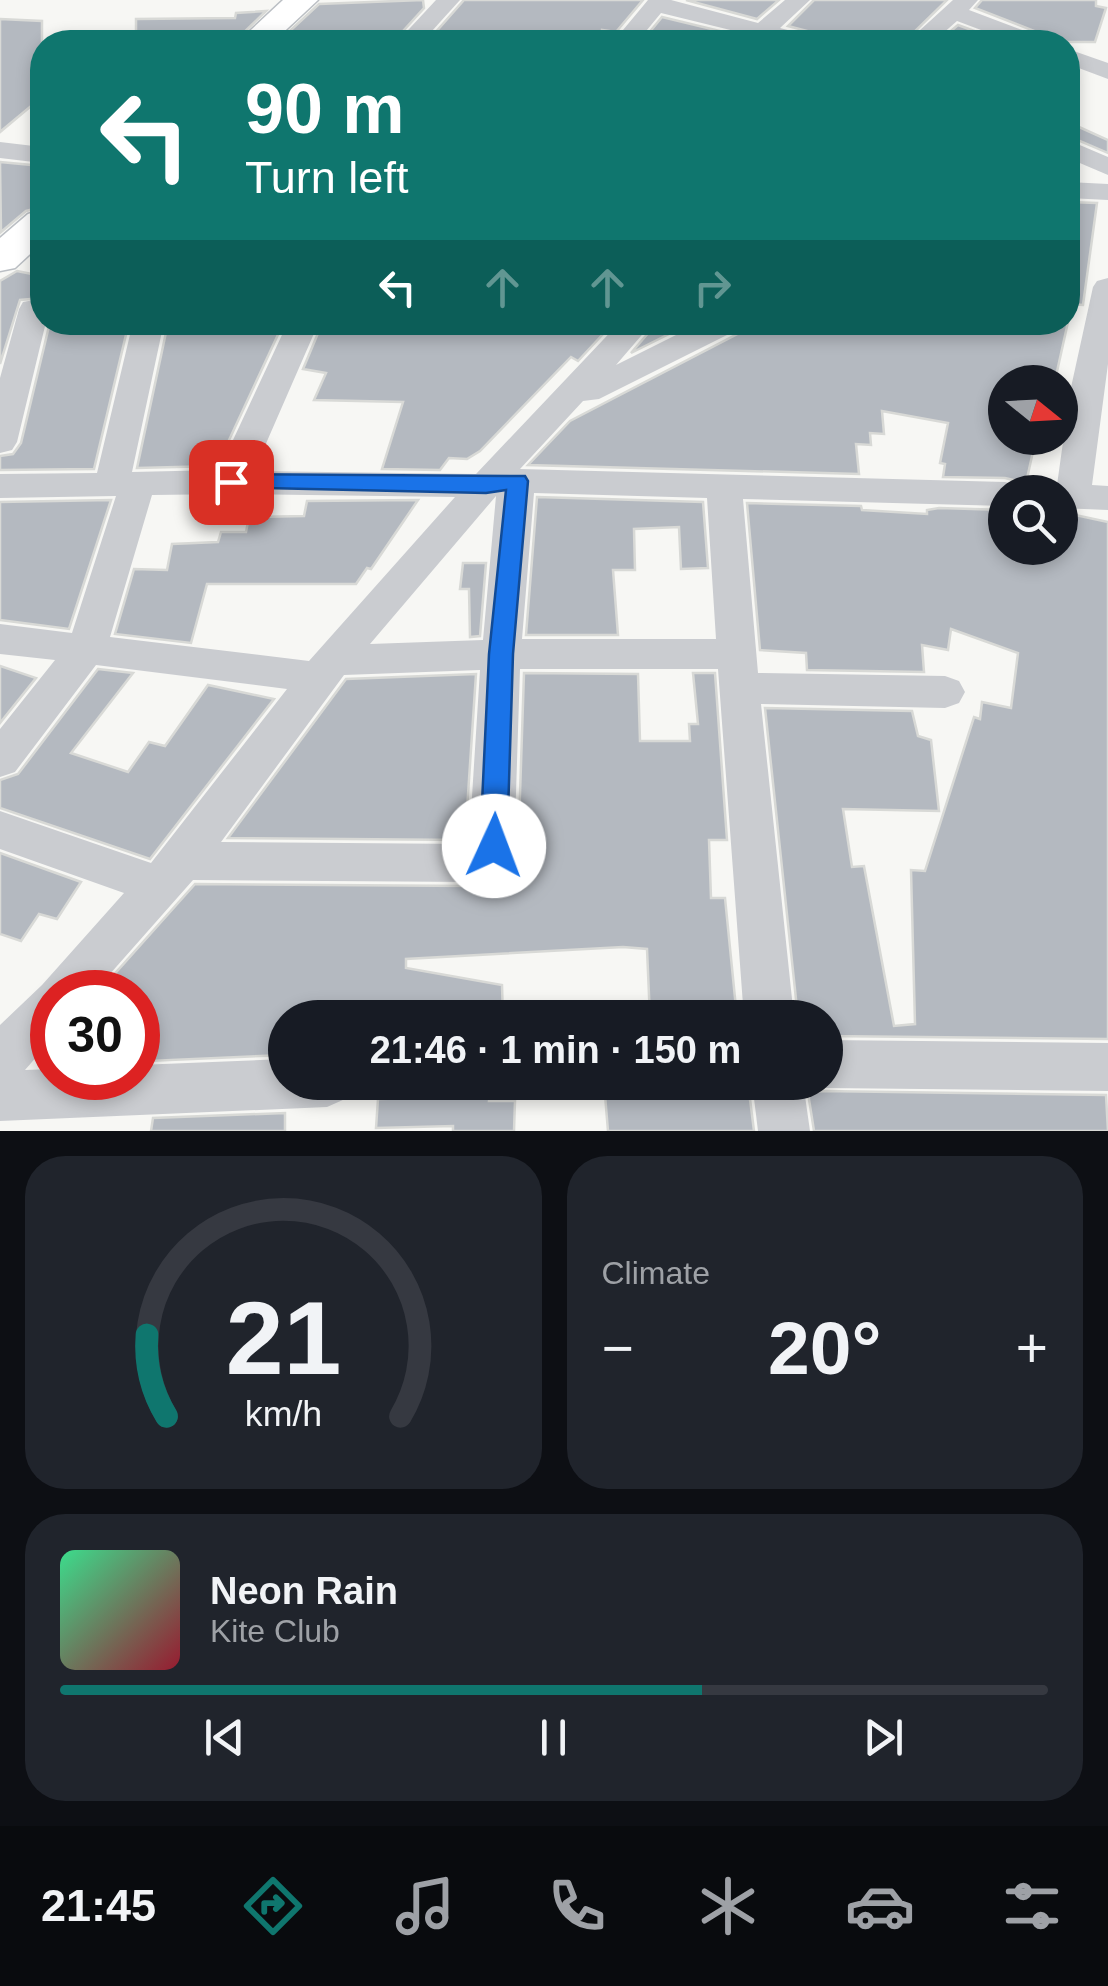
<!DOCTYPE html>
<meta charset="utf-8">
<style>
:root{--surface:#171b24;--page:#20242c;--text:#f1f3f6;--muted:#9ea1a6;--line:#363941;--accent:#0f766e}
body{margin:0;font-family:Helvetica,sans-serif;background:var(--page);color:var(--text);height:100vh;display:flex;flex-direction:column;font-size:38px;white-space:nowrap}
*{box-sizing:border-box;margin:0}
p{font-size:32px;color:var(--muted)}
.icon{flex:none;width:55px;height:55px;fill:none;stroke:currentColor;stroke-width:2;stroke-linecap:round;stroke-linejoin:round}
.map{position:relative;height:1131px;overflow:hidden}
.side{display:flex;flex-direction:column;gap:25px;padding:25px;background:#0d0f14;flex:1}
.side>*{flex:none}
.hud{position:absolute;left:30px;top:30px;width:1050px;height:305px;border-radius:40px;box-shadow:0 5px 15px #0003;background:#0f766e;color:#fff;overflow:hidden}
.needle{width:65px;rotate:108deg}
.fabs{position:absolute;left:988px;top:365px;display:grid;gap:20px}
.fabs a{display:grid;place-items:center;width:90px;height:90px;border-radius:50%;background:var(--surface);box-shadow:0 5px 15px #0003;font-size:50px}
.speed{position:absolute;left:30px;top:970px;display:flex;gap:20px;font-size:50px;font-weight:700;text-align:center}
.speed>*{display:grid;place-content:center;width:130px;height:130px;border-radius:50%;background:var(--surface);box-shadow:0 5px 15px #0003;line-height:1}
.speed .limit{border:15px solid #d22;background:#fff;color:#111}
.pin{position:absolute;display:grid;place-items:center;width:85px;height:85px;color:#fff;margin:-42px;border-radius:20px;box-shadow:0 5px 15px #0006}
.me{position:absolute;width:110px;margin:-55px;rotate:2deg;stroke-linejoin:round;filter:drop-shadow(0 0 8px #0008)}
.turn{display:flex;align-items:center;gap:35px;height:210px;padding:0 50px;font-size:45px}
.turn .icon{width:130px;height:130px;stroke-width:2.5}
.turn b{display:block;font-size:70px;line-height:85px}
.lanes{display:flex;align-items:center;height:95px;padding:0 50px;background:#0003;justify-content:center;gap:50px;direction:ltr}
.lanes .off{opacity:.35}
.big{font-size:75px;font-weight:700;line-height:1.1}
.side .tile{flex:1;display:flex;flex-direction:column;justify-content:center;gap:15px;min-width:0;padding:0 35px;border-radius:40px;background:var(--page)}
.side .dial{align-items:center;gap:0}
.dial svg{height:260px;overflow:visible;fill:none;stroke:var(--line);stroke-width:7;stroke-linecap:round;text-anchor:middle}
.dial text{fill:var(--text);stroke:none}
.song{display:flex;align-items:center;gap:30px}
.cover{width:120px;height:120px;border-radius:15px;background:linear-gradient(135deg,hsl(150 70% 55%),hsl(350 70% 35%))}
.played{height:10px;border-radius:5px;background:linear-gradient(90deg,var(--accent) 65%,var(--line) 65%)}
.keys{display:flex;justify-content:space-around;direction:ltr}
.heat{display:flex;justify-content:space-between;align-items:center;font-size:55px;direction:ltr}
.side .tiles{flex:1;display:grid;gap:25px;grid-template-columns:1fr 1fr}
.tile:last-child{grid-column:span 2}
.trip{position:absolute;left:268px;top:1000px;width:575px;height:100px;border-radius:50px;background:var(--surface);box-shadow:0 5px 15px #0003;font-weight:700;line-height:100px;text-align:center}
.dock{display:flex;height:160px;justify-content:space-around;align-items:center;background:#090b0e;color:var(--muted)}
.dock .icon{width:70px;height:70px}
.dock .active{color:var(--accent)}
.dock b{font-size:45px;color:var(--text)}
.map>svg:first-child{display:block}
.building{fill:#b4b9c0;stroke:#d8d9d6;stroke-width:2.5}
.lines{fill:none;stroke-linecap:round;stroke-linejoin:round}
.secondary-casing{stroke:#bbbfc4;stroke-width:3}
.street{fill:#caccd0;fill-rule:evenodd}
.secondary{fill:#fff;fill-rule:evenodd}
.route{fill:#1a73e8;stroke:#114b97;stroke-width:2.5}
</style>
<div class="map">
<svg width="1108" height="1131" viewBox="0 0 1108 1131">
<rect width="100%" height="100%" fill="#f7f7f4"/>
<g class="building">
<path d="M423 0 424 8 393 42H278L319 4Z"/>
<path d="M464 0H643L616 32 602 30 601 42H427Z"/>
<path d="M686 0H779L757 19Z"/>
<path d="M814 0H947L904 42H822L815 33 788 26Z"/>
<path d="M982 0H1096V6L1106 8 1095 42H1049L1042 34 975 8Z"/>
<path d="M266 11 234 42H136V19L235 18 236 13Z"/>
<path d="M662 17 765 42H704L648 34Z"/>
<path d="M0 19 42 21V97L0 132Z"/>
<path d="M958 25 1004 42H938Z"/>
<path d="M1068 122 1108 140V153L1068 136Z"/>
<path d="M0 162 42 166V207L26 211 1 232Z"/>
<path d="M1068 202 1097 203 1083 305 1068 304Z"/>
<path d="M17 271 42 276V298L20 300 0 364V281Z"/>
<path d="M50 322H129L94 469 0 470V456L13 454 21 443Z"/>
<path d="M371 322 495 329 604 333 578 361 571 357 480 451 467 459 449 458 440 470 382 469 403 402 314 400 326 373 303 369 321 326Z"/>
<path d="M656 322H693L631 353 656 324Z"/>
<path d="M746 322H974L999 326 1000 322H1068L1056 376 1024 370 1023 382H1005V438H1036L1026 483 1005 478 943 477 945 464 940 463 948 423 882 411 884 434 870 433 871 445 856 444 859 474 528 465 570 421 741 332Z"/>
<path d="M168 323 282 326 217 466 137 468Z"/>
<path d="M537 497 703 502 708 568 681 569 679 527 634 529 635 570H613L618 635H526Z"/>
<path d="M111 500 69 629 0 620V502Z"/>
<path d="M418 500 371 569 367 568 356 584H207L191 643 115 634 134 569 167 570 172 544 218 542 221 532H246L249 517 304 516 307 501Z"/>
<path d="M747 503 861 506 862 510 927 514V510L939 508 1005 510V548H1060L1066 513 1108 522V1039L825 1036V1018H798L765 708 912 711 918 736 931 740 939 811 843 809 852 867 864 866 894 1026 915 1024 911 870 925 871 974 717 980 719 982 702 1011 708 1018 653 951 629 948 650 922 645 924 672 807 670 806 653 760 650Z"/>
<path d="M463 563H486L480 636 470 637 469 589H460Z"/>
<path d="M0 666 36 678 0 723Z"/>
<path d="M98 669 133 673 71 753 128 772 149 742 165 746 208 685 274 699 150 859 0 808V780L18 774Z"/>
<path d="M524 673 638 674 640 741H690L689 724H698L693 673H715L727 840H709L711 898H725L737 1018H650L647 949 623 947 406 959V968L502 985 503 1018H285V1055L149 1061 152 1056 138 1051V992L111 978 195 884 471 886 510 871 518 855Z"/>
<path d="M476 674 465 840 228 838 346 679Z"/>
<path d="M0 853 81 882 57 919 39 914 21 941 0 934Z"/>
<path d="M675 1091 750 1099 754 1131H608L605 1095Z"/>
<path d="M822 1091 1106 1095 1108 1131H814L808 1093Z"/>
<path d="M455 1093H490L489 1101H515L514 1131H453V1126L376 1128 378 1099 455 1097Z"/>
<path d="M285 1113V1131H151L153 1118Z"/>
</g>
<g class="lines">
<g class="secondary-casing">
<g id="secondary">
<path d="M283 0H318L273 42H238Z"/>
<path d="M42 210V243L15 268 0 271V238L28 214Z"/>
</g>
</g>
<g class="street">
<path d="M436 0H460L422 42H397Z"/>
<path d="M648 0H671L758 23 785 0H810L780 28 814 37 818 42H779L661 13 637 42H613Z"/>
<path d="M953 0H978L969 10 1041 37 1045 42H1013L957 21 933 42H907Z"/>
<path d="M1068 49 1108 63V79L1068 64Z"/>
<path d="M1068 140 1108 157V175L1068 158Z"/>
<path d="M0 142 42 147V163L0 158Z"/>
<path d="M1068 182 1108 184V200L1068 198Z"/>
<path d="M1108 278V364L1092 485 1108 486V510L1060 508V492H1044L1057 485 1070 392 1093 287 1097 281Z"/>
<path d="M34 300 42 302V322H46L17 442 12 450 0 453V378L19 309 23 302Z"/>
<path d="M133 322H164L132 472 219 470 288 322H319L254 471 476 474 620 322H653L616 365 702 322H743L739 329 599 399 583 401 520 469 1005 482 1018 486 1022 492H1005V506L743 499 758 673 945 676 959 681 965 692 959 703 945 708 761 704 794 1018H744L718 669H520L514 855 507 869 471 882 193 880 94 992H52V1039L25 1070 52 1069V1078H138V1065L285 1059V1082H352L345 1099 327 1107 0 1121V1025L42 985 124 893 0 849V811L151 863 287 689 96 665 15 772 0 777V729L55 660 0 654V624L72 633 116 496 0 498V474L97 473ZM534 493 707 498 716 639H522ZM231 494 455 497 309 661 110 637 152 495ZM496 496 483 640 370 644ZM480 670 469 844 221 842 344 675Z"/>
<path d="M825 1040 1108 1043V1091L825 1088 811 1082H825Z"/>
<path d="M752 1082H803L810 1131H758Z"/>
</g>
<use href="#secondary" class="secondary"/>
</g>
<path class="route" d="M231 474 525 476 528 481 513 654 507 846 503 854 494 857 484 854 480 846 489 654 506 490 486 493 223 487 220 482Z"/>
</svg>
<div class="fabs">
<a><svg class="needle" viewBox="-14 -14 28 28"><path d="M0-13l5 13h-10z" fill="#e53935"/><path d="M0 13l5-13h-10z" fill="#9ea1a6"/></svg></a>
<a><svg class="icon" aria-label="search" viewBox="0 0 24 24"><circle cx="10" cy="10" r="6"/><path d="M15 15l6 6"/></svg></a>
</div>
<div class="speed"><div class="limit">30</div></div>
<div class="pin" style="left:231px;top:482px;background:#d93025"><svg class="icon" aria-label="arrive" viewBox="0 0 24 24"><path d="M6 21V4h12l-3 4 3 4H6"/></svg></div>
<svg class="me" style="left:494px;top:846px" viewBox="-20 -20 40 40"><circle r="19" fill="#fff"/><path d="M0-13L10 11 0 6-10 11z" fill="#1a73e8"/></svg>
<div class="trip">21:46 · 1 min · 150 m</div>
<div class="hud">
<div class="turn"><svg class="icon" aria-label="left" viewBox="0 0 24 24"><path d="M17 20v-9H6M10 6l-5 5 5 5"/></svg><div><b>90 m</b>Turn left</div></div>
<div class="lanes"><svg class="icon" aria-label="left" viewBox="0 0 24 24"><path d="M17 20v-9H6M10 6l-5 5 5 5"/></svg><svg class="icon off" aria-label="ahead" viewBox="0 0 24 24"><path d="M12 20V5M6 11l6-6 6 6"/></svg><svg class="icon off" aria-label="ahead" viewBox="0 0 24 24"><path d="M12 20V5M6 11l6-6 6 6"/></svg><svg class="icon off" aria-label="right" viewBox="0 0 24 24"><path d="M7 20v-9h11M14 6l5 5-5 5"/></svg></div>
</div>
</div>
<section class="side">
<div class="tiles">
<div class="tile dial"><svg viewBox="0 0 100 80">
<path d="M14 69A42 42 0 1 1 86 69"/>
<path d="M14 69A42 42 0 0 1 8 44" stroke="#0f766e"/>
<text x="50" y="56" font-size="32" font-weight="700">21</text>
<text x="50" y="72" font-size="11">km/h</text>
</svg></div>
<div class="tile"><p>Climate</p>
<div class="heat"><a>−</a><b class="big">20°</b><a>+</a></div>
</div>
<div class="tile">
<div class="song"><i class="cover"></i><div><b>Neon Rain</b><p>Kite Club</p></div></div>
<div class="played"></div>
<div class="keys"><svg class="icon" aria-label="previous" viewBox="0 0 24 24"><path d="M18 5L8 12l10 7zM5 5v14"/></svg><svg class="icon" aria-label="pause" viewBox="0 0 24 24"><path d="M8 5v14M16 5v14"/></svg><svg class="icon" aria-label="next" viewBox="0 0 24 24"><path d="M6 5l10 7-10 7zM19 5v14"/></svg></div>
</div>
</div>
</section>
<nav class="dock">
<b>21:45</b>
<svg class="icon active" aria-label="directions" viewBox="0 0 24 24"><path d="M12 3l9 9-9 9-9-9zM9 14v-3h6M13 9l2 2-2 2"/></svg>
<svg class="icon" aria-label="music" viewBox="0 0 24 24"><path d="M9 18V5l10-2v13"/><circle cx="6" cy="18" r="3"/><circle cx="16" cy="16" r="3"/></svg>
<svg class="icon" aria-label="phone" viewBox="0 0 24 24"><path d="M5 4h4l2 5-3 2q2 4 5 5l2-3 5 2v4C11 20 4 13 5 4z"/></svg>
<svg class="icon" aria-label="climate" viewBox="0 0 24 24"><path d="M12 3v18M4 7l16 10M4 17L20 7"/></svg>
<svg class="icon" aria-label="car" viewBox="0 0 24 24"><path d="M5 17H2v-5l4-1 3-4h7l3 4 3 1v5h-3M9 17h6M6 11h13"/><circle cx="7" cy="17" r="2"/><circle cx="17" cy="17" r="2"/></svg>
<svg class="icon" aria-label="filters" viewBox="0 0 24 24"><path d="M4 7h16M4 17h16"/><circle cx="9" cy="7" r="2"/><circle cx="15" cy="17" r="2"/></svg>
</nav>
